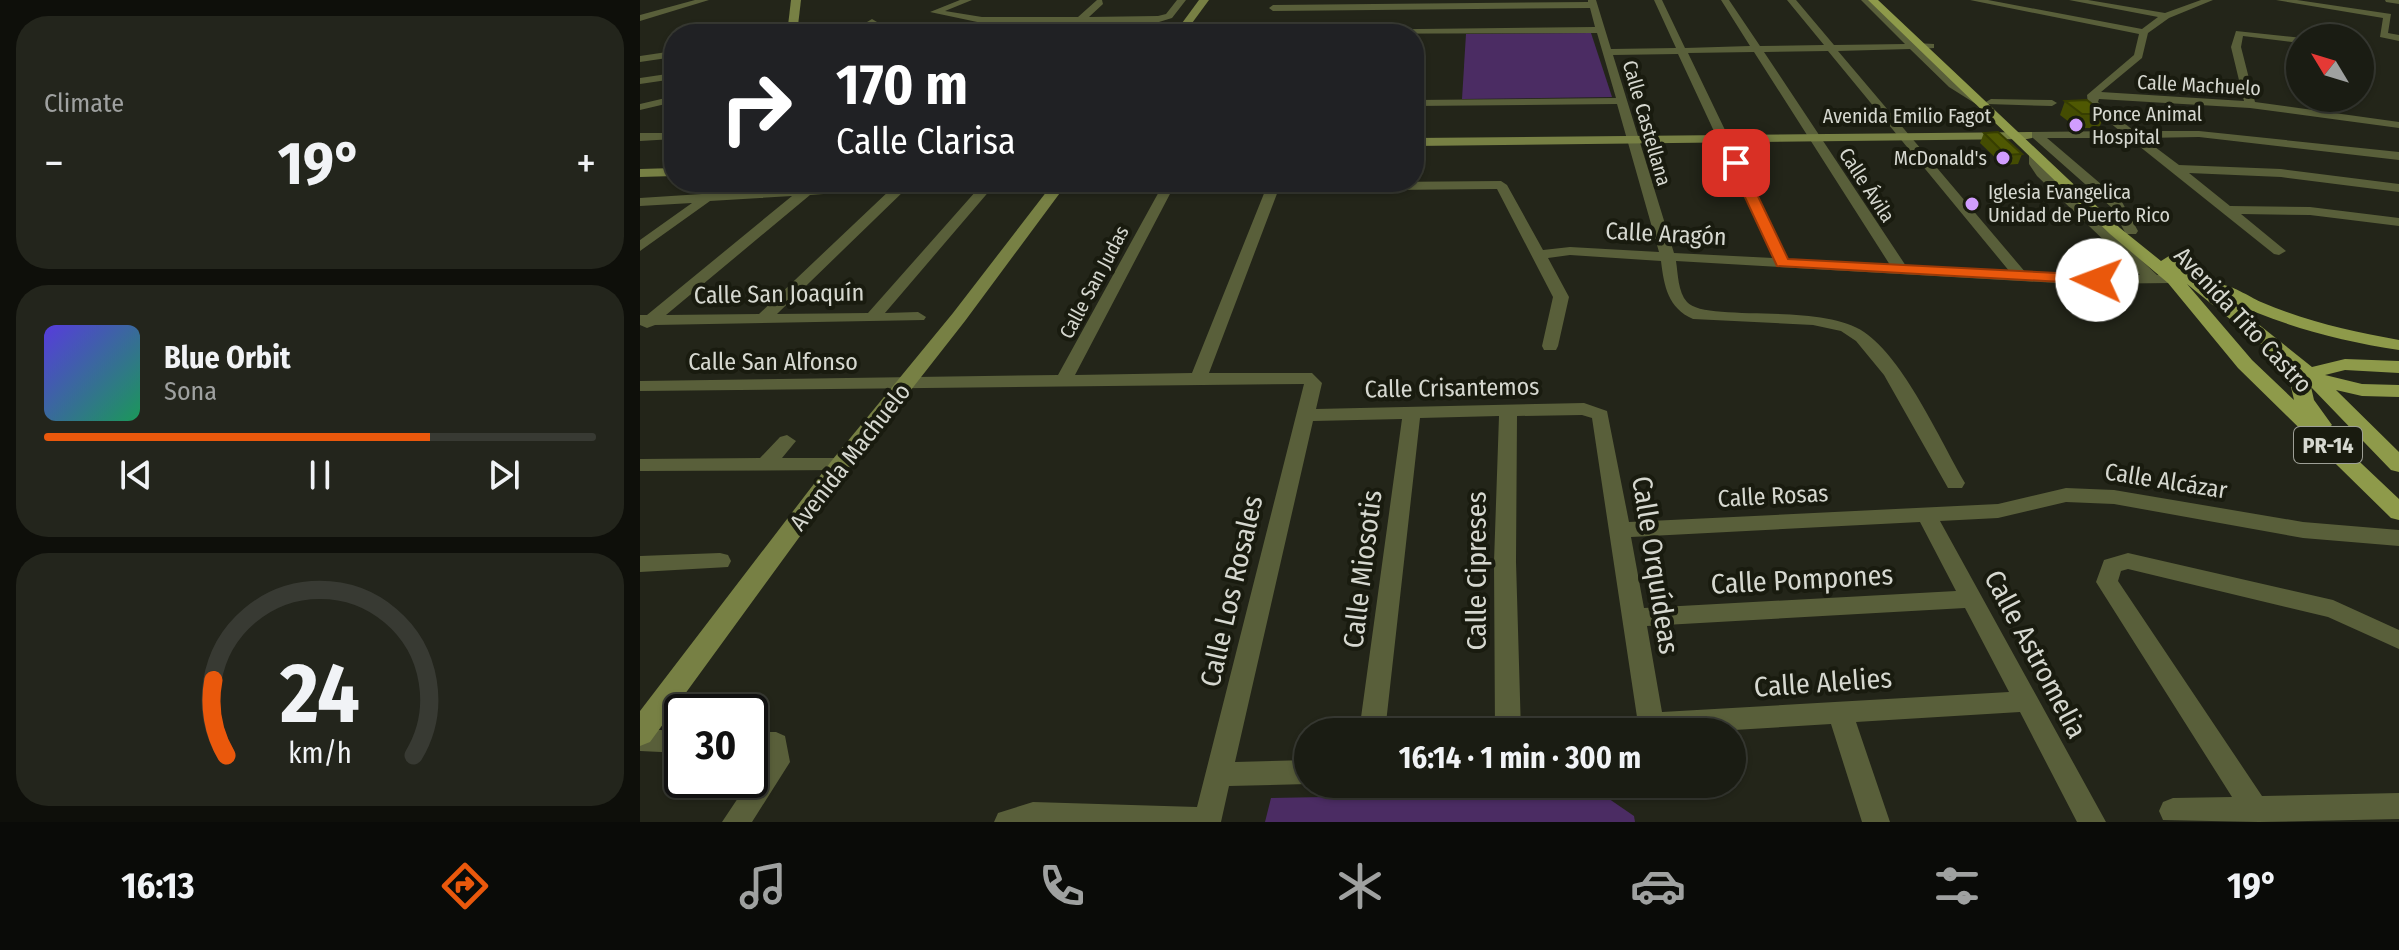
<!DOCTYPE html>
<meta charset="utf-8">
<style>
:root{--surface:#1a1c13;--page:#23251c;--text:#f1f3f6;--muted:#9fa1a0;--line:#383a33;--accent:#ea580c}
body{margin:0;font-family:"Fira Sans Condensed",sans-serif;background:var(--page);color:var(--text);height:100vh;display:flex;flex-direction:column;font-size:30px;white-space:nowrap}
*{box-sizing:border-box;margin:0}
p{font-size:26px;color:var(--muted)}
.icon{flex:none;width:44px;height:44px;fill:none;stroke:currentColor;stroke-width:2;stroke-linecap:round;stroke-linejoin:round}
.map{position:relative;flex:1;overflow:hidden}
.panel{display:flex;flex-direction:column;gap:16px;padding:16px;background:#0e0f0a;width:640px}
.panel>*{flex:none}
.guide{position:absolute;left:24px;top:24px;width:760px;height:168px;border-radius:32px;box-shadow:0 2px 6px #0004,0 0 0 2px var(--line);background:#202124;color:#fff;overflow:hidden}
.needle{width:52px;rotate:308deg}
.buttons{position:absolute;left:1646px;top:24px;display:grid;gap:16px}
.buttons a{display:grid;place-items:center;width:88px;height:88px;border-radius:50%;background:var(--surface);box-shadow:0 2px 6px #0004,0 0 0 2px var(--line);font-size:40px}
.speed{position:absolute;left:24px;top:694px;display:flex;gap:16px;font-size:40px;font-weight:700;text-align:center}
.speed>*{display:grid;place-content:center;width:104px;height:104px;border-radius:50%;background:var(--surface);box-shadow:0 2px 6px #0004,0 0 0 2px var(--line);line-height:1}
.speed .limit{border:4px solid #111;border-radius:12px;background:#fff;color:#111}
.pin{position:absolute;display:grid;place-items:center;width:68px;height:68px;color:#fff;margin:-34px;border-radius:16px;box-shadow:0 4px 12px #0006}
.me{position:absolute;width:88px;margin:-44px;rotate:272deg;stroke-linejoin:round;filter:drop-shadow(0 0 6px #0008)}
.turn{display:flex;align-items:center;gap:28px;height:168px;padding:0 40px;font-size:36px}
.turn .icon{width:104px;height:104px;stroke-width:2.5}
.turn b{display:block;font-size:56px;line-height:68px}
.big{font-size:60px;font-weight:700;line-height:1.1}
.panel .card{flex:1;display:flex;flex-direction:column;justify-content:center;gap:12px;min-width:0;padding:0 28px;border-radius:32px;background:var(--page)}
.panel .dial{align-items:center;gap:0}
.dial svg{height:208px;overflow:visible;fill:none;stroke:var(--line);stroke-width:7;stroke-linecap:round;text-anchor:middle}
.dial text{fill:var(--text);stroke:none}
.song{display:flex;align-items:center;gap:24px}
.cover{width:96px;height:96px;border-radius:12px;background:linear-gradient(135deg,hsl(250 70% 55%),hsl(150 70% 35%))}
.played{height:8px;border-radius:4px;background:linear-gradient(90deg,var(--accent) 70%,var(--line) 70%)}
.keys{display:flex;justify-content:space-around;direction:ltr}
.heat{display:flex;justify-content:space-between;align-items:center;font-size:44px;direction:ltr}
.trip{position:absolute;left:654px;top:718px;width:452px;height:80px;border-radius:40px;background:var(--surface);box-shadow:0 2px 6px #0004,0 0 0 2px var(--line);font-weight:700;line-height:80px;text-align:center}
.tabs{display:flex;height:128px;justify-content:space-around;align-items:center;background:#0a0b08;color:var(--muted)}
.tabs .icon{width:56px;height:56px}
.tabs .on{color:var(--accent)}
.tabs b{font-size:36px;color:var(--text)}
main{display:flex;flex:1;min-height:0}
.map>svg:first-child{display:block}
.green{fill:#4b2c63}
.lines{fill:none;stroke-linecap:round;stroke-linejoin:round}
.street{fill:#595f3a;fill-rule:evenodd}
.secondary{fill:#778044;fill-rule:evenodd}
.primary{fill:#8e9a4a;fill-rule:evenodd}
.wall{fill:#444c02}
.building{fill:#4f5802;stroke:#373e01;stroke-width:2}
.route{fill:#ea580c;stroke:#983908;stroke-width:2}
.poi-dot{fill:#d19dfe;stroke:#191b0f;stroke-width:3}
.labels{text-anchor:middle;stroke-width:8;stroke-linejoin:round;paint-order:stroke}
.far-street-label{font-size:20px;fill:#d6d8d0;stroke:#191b0f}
.far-poi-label{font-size:20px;fill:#d6d8d0;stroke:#191b0f;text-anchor:start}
.shield{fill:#191b0f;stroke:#9d9f96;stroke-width:2}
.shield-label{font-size:22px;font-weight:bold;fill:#d6d8d0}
.street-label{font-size:24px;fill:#d6d8d0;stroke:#191b0f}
.near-street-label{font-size:28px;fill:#d6d8d0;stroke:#191b0f}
</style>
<main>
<section class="panel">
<div class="card"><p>Climate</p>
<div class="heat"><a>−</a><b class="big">19°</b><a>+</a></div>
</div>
<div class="card">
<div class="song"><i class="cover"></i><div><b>Blue Orbit</b><p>Sona</p></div></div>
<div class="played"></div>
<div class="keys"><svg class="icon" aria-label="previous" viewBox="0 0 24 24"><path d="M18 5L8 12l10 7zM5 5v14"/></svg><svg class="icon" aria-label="pause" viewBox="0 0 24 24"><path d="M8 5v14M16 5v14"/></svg><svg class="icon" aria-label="next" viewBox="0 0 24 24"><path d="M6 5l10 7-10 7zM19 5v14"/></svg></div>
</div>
<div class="card dial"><svg viewBox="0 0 100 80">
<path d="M14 69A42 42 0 1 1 86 69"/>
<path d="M14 69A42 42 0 0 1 9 40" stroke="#ea580c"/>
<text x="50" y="56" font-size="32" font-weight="700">24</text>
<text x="50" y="72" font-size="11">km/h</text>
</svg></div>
</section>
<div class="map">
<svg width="1759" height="822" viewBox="0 0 1759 822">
<rect width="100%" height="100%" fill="#232519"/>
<g class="green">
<path d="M951 33 972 97 822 99 826 34Z"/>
<path d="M959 792 994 816 995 822H625L631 798Z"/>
</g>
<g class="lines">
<g class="street">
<path d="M55 0H69L0 21V15Z"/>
<path d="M320 0H332L305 11 342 17H438L457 0H462L463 4 449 17 518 16 526 14 537 0H546L532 18 519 22 342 23 290 12Z"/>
<path d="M948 0H956L971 49 1036 48 1014 0H1022L1045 48 1110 46 1081 0H1089L1120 46 1184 45 1147 0H1156L1194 45 1265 44 1221 0H1230L1275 43 1294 44V48L1281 49 1317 83 1345 102 1336 104 1309 87 1270 49 1198 51 1386 273 1500 275 1397 176 1389 164V154L1395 150 1401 154V164L1406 170 1517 275H1534L1541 279 1534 283 1435 284 1036 261C1038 274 1038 292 1047 302 1065 323 1181 302 1224 332 1264 359 1300 440 1325 483L1322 488H1308L1244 375 1216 341 1201 331 1173 325 1053 319C1028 308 1024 286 1021 261L930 255 908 258 929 297 918 346 916 350H904L902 346 913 297 857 189 638 191 569 373H672L682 383 676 409 944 403 967 411 989 522 1358 504 1426 488 1474 490 1663 522 1759 530V546L1663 538 1474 504 1426 502 1358 518 1300 521 1466 822H1437L1380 712 1216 722 1250 822H1222L1191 724 1061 732H969L973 724 997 717 952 418 942 415 877 416 876 562 881 732H855L854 562 859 416 780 418 745 732H719L762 419 673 421 595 762 668 760V784L589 786 581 822H354L358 813 393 802 557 807 664 384 0 391V381L418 375 521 188 527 184 861 181 867 185 903 250 930 247 1019 252 977 104 774 106V100L976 98 957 33 599 34 604 31 955 27 950 8 633 11 629 8 633 5 948 2ZM1188 51 1370 272 1266 266 1124 52ZM1114 52 1250 265 1147 259 1048 53ZM1038 54 1133 258 1034 253 973 55ZM625 191 552 373 435 375 531 192ZM1280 522 1316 591 1004 608 991 537ZM1325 608 1369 692 1022 712 1007 626Z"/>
<path d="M1330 0H1348L1502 29 1518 17 1429 0H1448L1525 13 1561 0H1573L1529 18 1508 33 1502 58 1461 92 1604 101 1591 47 1596 31 1663 38H1660V43L1603 36 1601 47 1615 102 1759 122V128L1610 108 1459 99 1458 102 1494 131H1559L1759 152V160L1559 137 1503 138 1539 165 1641 169 1759 184V192L1641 177 1549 173 1590 206 1670 207 1759 218V226L1670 215 1601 214 1646 251 1639 255 1634 254 1489 138H1407L1482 202 1498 231 1496 234H1486L1471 207 1393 138 1381 135 1387 132 1480 131 1448 105 1447 95 1494 55 1499 34Z"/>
<path d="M1636 0H1657L1751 14 1748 33 1759 35V41L1740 37 1743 18Z"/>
<path d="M1745 0H1759V4L1746 2Z"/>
<path d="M232 19 237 22 239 34H229L227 22Z"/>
<path d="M34 51V57L0 62V56Z"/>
<path d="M34 73V79L0 84V78Z"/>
<path d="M34 96V102L0 110V104Z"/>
<path d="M1351 99 1412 100 1417 103 1412 106 1347 104 1346 102Z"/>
<path d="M0 133H34V139L0 141Z"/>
<path d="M245 182H309L303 186 267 188 137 314 228 313 344 182H357L245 313 278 312 286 317 284 320 15 325 7 328 0 325V315H7L152 196 70 201 0 251V240L52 203 0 206V198ZM251 189 119 314 26 315 170 195Z"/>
<path d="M147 435 156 441 142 458H201L211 464 201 470 0 471V459L120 458 140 437Z"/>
<path d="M80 553 88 555 91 561 88 567 0 572V556Z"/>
<path d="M1488 553 1693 600 1759 630V649L1688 617 1488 569 1481 571 1478 581 1622 796 1759 793V819L1619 822 1523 820 1519 811 1523 802 1533 798 1592 797 1456 582 1464 560Z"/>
<path d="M0 729 42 731V753L0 751Z"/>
<path d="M110 732H136L145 736 150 762 112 822H82L124 759V756H110Z"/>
</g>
<g class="secondary">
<path d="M151 0H161L157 34H147Z"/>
<path d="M559 0H569L544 34H534Z"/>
<path d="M1392 132V138L1387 139 774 146V138Z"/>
<path d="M34 168V176L0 177V169Z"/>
<path d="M414 182H428L325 321 209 469 10 742 0 746V711L193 459 313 313Z"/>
</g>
<path class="primary" d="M1228 0H1238L1480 228 1521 261 1529 256 1535 258 1570 286C1584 279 1607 296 1621 302 1665 321 1712 332 1759 340V350C1700 341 1642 326 1588 300L1672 367 1705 359 1759 361V373L1705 370 1685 375 1722 384 1759 385V397L1722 396 1696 390 1759 452V472L1751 470 1671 387 1674 400 1692 425 1686 430 1759 499V520L1751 518 1598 368 1528 283 1470 234ZM1547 284 1660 376 1651 387 1654 400 1612 360Z"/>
</g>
<g class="wall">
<path d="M1425 101 1465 114 1459 128H1437L1420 115Z"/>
<path d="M1344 133 1382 154 1378 164 1363 165 1340 143Z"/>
</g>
<g class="building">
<path d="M1447 100 1465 114H1442L1425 101Z"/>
<path d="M1358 132 1382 154 1366 155 1344 133Z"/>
</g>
<path class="route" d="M1096 159 1102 163 1148 259 1457 275 1465 280 1457 284 1137 266 1089 163Z"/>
<g class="poi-dot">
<circle cx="1436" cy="125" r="8"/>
<circle cx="1363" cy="158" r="8"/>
<circle cx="1332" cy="204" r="8"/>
</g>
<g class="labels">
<g class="far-street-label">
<text transform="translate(1559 85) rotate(3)" y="7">Calle Machuelo</text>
<text x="1267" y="123">Avenida Emilio Fagot</text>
<text transform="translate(1007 123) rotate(74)" y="7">Calle Castellana</text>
<text transform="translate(1227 185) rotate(57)" y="7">Calle Ávila</text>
<text transform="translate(454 282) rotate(-62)" y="7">Calle San Judas</text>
</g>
<g class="far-poi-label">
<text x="1452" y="121">Ponce Animal<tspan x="1452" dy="23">Hospital</tspan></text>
<text x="1347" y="165" text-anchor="end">McDonald's</text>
<text x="1348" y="199">Iglesia Evangelica<tspan x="1348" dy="23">Unidad de Puerto Rico</tspan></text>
</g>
<rect class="shield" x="1654" y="427" width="68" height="36" rx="6"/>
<g class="shield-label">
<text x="1688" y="453">PR-14</text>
</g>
<g class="street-label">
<text transform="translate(1026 234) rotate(3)" y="8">Calle Aragón</text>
<text transform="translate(139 294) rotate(-1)" y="8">Calle San Joaquín</text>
<text transform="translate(1603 320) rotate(47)" y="8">Avenida Tito Castro</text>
<text x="133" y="370">Calle San Alfonso</text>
<text transform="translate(812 388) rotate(-1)" y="8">Calle Crisantemos</text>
<text transform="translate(210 457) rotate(-52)" y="8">Avenida Machuelo</text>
<text transform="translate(1526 481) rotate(9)" y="8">Calle Alcázar</text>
<text transform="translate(1133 496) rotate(-3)" y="8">Calle Rosas</text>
</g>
<g class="near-street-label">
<text transform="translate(1016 565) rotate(81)" y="10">Calle Orquídeas</text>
<text transform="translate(722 569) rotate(-83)" y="10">Calle Miosotis</text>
<text transform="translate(836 571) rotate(-90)" y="10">Calle Cipreses</text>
<text transform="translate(1162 579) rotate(-3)" y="10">Calle Pompones</text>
<text transform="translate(591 591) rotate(-77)" y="10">Calle Los Rosales</text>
<text transform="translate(1396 654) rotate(62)" y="10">Calle Astromelia</text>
<text transform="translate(1183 682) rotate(-4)" y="10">Calle Alelies</text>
</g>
</g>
</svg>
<div class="buttons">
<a><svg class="needle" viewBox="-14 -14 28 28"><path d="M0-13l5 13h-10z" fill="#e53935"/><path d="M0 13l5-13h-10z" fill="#9fa1a0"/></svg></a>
</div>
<div class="speed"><div class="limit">30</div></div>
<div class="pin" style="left:1096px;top:163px;background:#d93025"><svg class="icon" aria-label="arrive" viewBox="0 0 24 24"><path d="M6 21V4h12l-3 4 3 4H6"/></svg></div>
<svg class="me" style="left:1457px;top:280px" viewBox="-20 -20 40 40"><circle r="19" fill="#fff"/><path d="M0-13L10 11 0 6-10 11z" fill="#ea580c"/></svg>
<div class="trip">16:14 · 1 min · 300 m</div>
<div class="guide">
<div class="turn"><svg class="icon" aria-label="right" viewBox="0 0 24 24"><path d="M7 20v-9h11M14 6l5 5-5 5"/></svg><div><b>170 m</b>Calle Clarisa</div></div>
</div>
</div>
</main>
<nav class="tabs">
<b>16:13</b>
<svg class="icon on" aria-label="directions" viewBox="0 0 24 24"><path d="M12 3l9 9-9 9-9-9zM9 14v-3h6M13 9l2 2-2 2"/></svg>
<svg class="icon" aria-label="music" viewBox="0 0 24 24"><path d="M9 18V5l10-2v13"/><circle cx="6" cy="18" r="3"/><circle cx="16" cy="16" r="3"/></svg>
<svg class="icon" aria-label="phone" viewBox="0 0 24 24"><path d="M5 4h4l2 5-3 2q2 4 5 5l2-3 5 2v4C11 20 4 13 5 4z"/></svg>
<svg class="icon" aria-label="climate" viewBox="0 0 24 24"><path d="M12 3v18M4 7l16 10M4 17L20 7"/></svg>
<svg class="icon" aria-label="car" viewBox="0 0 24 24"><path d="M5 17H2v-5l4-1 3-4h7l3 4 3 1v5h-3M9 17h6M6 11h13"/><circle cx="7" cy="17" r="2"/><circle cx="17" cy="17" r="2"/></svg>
<svg class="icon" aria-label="filters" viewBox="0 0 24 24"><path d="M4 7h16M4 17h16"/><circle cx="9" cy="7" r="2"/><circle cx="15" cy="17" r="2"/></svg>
<b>19°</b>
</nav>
